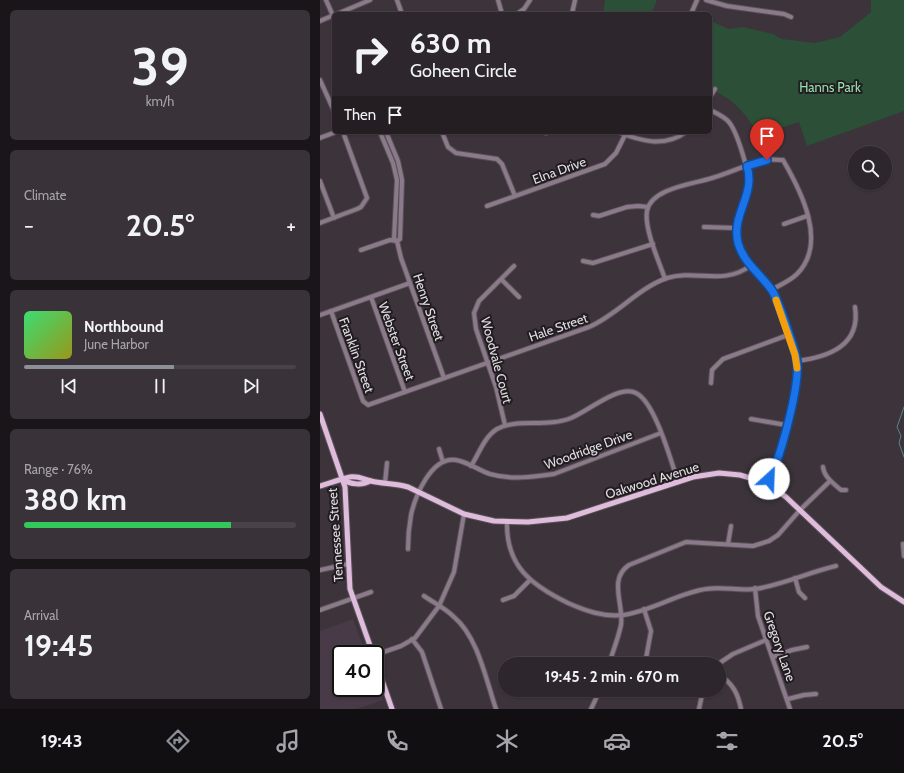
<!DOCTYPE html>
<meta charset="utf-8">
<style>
:root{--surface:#2d262c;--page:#393238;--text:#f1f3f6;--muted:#a7a5a9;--line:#484348;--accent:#8c9099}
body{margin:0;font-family:Cabin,sans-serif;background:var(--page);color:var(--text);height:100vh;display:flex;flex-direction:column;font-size:15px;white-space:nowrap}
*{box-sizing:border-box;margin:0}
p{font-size:13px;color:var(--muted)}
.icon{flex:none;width:22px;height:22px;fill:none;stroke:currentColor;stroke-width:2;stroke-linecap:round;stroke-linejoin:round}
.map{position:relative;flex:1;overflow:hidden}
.drawer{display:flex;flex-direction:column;gap:10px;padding:10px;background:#191518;width:320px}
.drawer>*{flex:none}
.top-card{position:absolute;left:12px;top:12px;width:380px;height:122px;border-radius:6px;box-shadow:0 1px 3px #0004,0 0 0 1px var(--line);background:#2d262c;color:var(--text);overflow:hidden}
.tools{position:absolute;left:528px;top:146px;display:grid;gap:8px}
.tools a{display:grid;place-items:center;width:44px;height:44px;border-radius:50%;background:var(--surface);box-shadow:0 1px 3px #0004,0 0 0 1px var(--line);font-size:20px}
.speed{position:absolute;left:12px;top:645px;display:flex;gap:8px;font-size:20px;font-weight:700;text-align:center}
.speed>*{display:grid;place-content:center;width:52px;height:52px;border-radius:50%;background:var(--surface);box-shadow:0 1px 3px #0004,0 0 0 1px var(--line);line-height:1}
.speed .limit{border:2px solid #111;border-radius:6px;background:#fff;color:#111}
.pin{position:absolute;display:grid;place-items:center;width:34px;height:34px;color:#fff;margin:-41px -17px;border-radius:50% 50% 50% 0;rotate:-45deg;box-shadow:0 0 4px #0007}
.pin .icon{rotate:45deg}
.me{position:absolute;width:44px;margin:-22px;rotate:25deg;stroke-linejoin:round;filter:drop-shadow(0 0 3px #0008)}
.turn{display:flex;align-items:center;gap:14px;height:84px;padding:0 12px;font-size:18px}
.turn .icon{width:52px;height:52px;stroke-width:2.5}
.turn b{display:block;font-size:28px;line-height:34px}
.then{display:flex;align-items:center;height:38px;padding:0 12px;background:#0003;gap:8px;font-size:15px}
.big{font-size:30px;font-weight:700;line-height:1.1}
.drawer .widget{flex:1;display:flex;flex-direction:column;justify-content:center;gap:6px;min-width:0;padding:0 14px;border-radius:6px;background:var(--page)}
.drawer .dial{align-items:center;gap:0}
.dial b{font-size:52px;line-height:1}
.song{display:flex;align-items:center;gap:12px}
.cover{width:48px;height:48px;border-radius:6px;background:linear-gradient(135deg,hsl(140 70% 55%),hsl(60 70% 35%))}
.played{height:4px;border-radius:2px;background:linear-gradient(90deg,var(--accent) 55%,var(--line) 55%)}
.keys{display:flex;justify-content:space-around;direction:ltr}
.heat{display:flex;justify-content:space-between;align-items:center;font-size:22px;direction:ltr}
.charge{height:6px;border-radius:3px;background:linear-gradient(90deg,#34c759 76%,var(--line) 0)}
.trip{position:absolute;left:178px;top:657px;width:228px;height:40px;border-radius:20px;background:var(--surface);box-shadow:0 1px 3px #0004,0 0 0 1px var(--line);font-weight:700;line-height:40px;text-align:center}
.menu{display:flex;height:64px;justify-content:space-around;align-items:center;background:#120f12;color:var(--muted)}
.menu .icon{width:28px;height:28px}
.menu .active{color:var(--accent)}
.menu b{font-size:18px;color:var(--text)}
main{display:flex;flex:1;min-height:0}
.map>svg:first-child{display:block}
.built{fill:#483b47}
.green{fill:#2c4f38}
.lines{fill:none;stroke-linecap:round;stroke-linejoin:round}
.stream{stroke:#588490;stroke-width:1}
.minor-casing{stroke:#5a5259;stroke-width:6}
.major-casing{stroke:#5a5259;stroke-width:7}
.minor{stroke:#8b7a89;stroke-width:4}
.major{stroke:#dfbcdc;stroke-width:5}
.route-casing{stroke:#114b97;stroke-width:10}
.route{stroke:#1a73e8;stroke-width:7}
.slow{stroke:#f59e0b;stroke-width:7}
.labels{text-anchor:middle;stroke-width:4;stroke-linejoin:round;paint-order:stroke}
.park-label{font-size:13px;fill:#98dfae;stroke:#201c20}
.street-label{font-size:13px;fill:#e4dee3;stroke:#201c20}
</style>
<main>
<section class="drawer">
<div class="widget dial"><b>39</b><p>km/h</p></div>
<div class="widget"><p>Climate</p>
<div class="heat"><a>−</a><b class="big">20.5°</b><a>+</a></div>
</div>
<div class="widget">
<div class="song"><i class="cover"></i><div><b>Northbound</b><p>June Harbor</p></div></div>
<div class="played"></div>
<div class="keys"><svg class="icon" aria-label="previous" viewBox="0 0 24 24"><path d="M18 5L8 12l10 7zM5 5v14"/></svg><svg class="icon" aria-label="pause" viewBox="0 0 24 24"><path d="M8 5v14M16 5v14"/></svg><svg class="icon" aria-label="next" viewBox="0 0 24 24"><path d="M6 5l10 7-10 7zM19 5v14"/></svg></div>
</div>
<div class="widget"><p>Range · 76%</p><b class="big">380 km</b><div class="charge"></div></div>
<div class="widget"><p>Arrival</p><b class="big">19:45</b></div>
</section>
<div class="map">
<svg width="584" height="709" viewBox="0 0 584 709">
<rect width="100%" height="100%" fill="#3c333b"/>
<path class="built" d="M33 619 46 654H21V688H55V678L63 700 37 709H0V631Z"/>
<g class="green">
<path d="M285 0H337L331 14H283Z"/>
<path d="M551 0H584V111L487 146 479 122 439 135C425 113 415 100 390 89L391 21 409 29 423 27 453 34 462 39 495 43 520 37 551 12Z"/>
</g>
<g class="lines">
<path class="stream" d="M584 407 577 427 581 436 579 443 584 457"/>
<g class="minor-casing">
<g id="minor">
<path d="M6 0 14 18"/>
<path d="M77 0 82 14"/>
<path d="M178 0 182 14"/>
<path d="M386 0 407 6 464 14 471 17"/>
<path d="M17 14 50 0"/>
<path d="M197 14 204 9 210 0"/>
<path d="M252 14 255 0"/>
<path d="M371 14 377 0"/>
<path d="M0 21 14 15"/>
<path d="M0 80 14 111"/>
<path d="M390 97 395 89"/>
<path d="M390 110C396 113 403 116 408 121 417 130 431 177 429 189 425 208 413 221 418 241 423 264 442 274 453 293 459 304 475 349 477 361 480 386 460 461 447 483"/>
<path d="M60 132 73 163 77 180 74 239 77 241 81 258 124 378"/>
<path d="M66 132 78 161 82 180 80 239 77 241"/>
<path d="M122 132 128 147 136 153 177 159 182 164 195 196"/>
<path d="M298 132C321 141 344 148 366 132"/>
<path d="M226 133V132"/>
<path d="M0 138 16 132"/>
<path d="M0 181 14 218"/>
<path d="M167 206 285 164 296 153 305 135"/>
<path d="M273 215 279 216 307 207 318 206 328 207"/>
<path d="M0 223 37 209 41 207 47 198 23 132"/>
<path d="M464 224 487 216"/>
<path d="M384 227 416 228"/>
<path d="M41 250 70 240 77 241"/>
<path d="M263 261 273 263 333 244"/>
<path d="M345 279C339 261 324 229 327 211 331 188 374 184 392 178 410 173 427 164 445 160 450 159 457 160 463 160 481 191 508 243 477 274 470 281 460 285 451 290"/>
<path d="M182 280 199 297"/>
<path d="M51 297 85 392"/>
<path d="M11 311 43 401 48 405 269 327C297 315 318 288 347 278 376 269 403 286 430 266"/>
<path d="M0 315 90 283"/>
<path d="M477 361C508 357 541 346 535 307"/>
<path d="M391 383 392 370 403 359 468 335"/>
<path d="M431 419 466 425"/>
<path d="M185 425 176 387 156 329 154 313 159 301 194 266"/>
<path d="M119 449 123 462"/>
<path d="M151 466C159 454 164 437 177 429 196 418 227 428 251 418 267 412 299 384 316 393 335 402 351 461 358 482"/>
<path d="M503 467C504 477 514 484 521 490H526"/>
<path d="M65 483 67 463"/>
<path d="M187 522C186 566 211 585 248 603 266 611 283 617 303 615 332 611 358 593 386 589 402 586 419 591 435 589 463 585 489 572 516 566"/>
<path d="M408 544 411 526"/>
<path d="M583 544 584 556"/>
<path d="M88 549C88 538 89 526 91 515 95 497 111 456 136 460 148 462 158 470 170 474 190 480 214 477 234 474L341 433"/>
<path d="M0 570 28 564"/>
<path d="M475 578 479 592 485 598"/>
<path d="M435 588 438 616 470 709"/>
<path d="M104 596C114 603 125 608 134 617 158 637 166 680 176 709"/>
<path d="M183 600 194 596 210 580"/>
<path d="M324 609 331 631 325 664"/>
<path d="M0 610 51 592"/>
<path d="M92 639 102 652 121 709"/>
<path d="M55 655 81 646 95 638 119 606 134 572 144 514"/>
<path d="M453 657 472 650 487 647"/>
<path d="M289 664C293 651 298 639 301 625 304 604 288 579 309 565L366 542 433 546 449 541 458 535 480 510 510 481"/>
<path d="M398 664 413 654 446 640"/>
<path d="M399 675C413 683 418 694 421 709"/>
<path d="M293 690 304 694 309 690"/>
<path d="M468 699 484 695 496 694"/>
<path d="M271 709 280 690"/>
<path d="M379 709 383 690"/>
</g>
</g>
<g class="major-casing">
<g id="major">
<path d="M0 414 25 487 30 589 53 654"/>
<path d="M23 480C30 484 42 486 50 481"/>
<path d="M0 486C7 484 24 478 30 477 39 476 43 479 51 481 63 484 75 483 88 487L144 514 174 521 208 522 247 518 373 477 399 473 420 475 447 483 466 497 561 587 584 602"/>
<path d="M55 660 72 709"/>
</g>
</g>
<use href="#minor" class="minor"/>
<use href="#major" class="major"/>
</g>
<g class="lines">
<g class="route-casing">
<path id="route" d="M447 160 427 166C436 195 411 214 418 243 424 264 442 275 453 292 459 303 475 349 477 361 480 385 461 457 449 479"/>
</g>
<use href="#route" class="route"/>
<path class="slow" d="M456 300 475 355 477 368"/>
</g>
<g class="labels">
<g class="park-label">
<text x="510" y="92">Hanns Park</text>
</g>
<g class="street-label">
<text transform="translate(239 170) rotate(-20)" y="5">Elna Drive</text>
<text transform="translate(109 307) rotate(71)" y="5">Henry Street</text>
<text transform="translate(238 327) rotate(-19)" y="5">Hale Street</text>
<text transform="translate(77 341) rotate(70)" y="5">Webster Street</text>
<text transform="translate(37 355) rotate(70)" y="5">Franklin Street</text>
<text transform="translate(177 360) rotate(75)" y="5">Woodvale Court</text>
<text transform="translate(268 449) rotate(-20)" y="5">Woodridge Drive</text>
<text transform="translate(332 480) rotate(-17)" y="5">Oakwood Avenue</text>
<text transform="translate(15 535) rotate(-94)" y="5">Tennessee Street</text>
<text transform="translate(460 646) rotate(71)" y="5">Gregory Lane</text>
</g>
</g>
</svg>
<div class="tools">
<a><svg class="icon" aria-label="search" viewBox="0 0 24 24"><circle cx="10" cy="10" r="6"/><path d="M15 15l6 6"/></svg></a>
</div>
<div class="speed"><div class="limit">40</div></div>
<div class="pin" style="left:447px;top:160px;background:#d93025"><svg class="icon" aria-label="arrive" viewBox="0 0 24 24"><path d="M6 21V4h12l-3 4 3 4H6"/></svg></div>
<svg class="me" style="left:449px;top:479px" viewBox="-20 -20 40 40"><circle r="19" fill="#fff"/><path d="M0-13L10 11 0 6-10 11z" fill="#1a73e8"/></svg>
<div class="trip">19:45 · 2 min · 670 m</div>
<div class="top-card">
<div class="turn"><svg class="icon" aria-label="right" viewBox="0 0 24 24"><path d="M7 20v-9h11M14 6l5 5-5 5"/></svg><div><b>630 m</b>Goheen Circle</div></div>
<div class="then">Then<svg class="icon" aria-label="arrive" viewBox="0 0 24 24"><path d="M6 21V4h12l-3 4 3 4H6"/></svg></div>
</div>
</div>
</main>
<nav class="menu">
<b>19:43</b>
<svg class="icon active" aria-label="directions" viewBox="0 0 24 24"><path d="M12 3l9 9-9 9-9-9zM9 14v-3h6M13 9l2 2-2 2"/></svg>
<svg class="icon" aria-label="music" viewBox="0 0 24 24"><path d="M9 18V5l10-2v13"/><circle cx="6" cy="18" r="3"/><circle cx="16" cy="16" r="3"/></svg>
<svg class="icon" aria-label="phone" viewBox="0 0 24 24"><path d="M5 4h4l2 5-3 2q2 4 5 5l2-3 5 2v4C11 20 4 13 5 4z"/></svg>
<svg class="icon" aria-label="climate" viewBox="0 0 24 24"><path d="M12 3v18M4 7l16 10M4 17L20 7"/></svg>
<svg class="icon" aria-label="car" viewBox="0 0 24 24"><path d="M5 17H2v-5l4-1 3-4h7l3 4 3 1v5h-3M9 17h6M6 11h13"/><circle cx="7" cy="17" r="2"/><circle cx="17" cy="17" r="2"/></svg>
<svg class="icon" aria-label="filters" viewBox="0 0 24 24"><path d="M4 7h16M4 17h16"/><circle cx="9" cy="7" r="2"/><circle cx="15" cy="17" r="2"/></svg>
<b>20.5°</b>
</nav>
